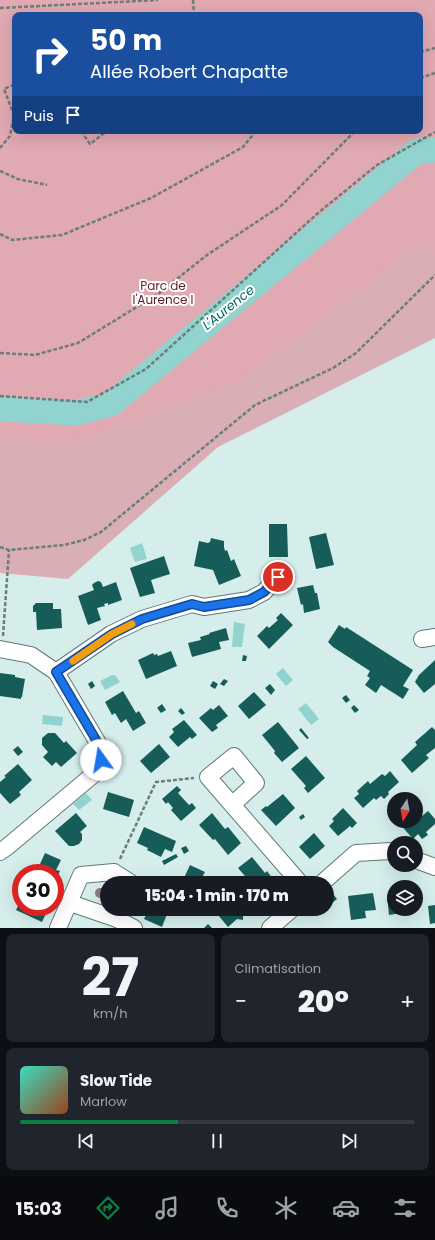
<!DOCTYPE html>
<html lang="fr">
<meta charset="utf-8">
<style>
:root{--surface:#171b24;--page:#20242c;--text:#f1f3f6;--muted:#9ea1a6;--line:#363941;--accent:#0b8043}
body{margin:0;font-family:Poppins,sans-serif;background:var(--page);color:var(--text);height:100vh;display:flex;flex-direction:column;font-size:15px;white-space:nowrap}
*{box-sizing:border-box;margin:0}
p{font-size:13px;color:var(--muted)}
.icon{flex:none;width:22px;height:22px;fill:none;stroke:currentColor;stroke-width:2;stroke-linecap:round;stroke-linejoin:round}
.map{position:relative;height:928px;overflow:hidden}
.panel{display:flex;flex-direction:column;gap:6px;padding:6px;background:#0d0f14;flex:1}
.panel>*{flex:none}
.top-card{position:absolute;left:12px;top:12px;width:411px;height:122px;border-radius:8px;box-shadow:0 4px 16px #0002;background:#1a4fa0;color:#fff;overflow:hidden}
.needle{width:26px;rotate:191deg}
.fabs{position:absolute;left:387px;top:792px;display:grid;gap:8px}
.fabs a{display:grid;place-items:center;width:36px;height:36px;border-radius:50%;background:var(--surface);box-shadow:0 4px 16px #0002;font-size:20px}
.speed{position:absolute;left:12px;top:864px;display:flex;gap:8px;font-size:20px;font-weight:700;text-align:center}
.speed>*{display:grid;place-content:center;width:52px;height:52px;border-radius:50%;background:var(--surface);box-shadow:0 4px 16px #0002;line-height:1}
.speed .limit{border:6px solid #d22;background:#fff;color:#111}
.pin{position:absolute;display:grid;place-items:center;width:34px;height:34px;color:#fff;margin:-17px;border:2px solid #fff;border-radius:50%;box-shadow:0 1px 4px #0007}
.me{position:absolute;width:44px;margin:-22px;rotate:347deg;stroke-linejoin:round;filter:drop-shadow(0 0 3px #0008)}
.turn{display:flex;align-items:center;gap:14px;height:84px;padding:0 12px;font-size:18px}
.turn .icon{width:52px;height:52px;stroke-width:2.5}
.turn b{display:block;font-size:28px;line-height:34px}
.then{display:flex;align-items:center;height:38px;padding:0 12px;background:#0003;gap:8px;font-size:15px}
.big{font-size:30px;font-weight:800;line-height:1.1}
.panel .tile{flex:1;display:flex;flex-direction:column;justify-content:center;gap:6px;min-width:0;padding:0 14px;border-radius:8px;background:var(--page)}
.panel .dial{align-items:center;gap:0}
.dial b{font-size:52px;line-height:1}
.song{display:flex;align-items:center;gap:12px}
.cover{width:48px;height:48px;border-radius:6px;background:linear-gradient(135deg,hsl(170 70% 55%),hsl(20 70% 35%))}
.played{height:4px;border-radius:2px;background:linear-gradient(90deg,var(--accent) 40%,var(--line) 40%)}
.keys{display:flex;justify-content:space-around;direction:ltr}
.heat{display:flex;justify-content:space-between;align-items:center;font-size:22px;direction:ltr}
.panel .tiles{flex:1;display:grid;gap:6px;grid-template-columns:1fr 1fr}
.tile:last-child{grid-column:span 2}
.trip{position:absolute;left:100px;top:876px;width:234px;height:40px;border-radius:20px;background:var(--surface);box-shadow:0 4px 16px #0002;font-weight:800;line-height:40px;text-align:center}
.menu{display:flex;height:64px;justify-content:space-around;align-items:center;background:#090b0e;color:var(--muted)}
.menu .icon{width:28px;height:28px}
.menu .active{color:var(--accent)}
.menu b{font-size:18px;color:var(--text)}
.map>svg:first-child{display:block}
.green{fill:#d9aeb4;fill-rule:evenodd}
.forest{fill:#e1a9b2;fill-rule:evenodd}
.water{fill:#91d3ce}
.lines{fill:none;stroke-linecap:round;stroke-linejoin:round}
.river{stroke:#91d3ce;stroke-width:25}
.building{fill:#165c59}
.street-casing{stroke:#637977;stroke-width:18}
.path{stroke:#6c7d7b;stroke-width:2.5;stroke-dasharray:4 2;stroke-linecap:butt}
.street{stroke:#fff;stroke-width:16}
.tree{fill:#927982}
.route-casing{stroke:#114b97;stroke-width:10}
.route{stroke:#1a73e8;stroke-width:7}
.slow{stroke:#f59e0b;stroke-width:7}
.labels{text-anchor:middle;stroke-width:4;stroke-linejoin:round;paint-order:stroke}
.park-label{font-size:12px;fill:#5c1a2c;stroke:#fff}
.water-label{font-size:13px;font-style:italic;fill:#036461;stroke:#fff}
</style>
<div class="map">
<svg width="435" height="928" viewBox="0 0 435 928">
<rect width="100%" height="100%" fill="#d5eeec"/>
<path class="green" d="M0 0H435V338L218 447 68 579 0 573ZM15 15H420V131H15Z"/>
<path class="forest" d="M0 0H435V254L419 244 236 384 65 445 0 435ZM15 15H420V131H15Z"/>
<g class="water">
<path d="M142 543 147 559 135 562 130 548Z"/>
<path d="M234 622 245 624 242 647H232Z"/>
<path d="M283 668 293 680 286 686 276 674Z"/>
<path d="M112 675H115L120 682 105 690 100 681Z"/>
<path d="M306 703 319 719 311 725 298 709Z"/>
<path d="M43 715 63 717 62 726 42 724Z"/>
<path d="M86 793 92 800 79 810 73 804Z"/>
</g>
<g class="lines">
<path class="river" d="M0 409 76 413 111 404 417 151 435 150"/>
</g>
<g class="building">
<path d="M269 524H287L288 557H269Z"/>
<path d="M326 533 334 565 316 569 309 537Z"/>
<path d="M211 538 224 541V547L225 551 227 550 231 561 234 559 241 576 219 585 213 570 194 566 199 541 208 543 210 542Z"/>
<path d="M164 556 170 574 151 580 155 593 140 597 130 568Z"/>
<path d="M98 581 101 582 103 587 116 582 122 600 108 605V603L104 604 105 606 97 608 101 620 88 625 78 596 94 590 92 585 94 583Z"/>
<path d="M313 585 315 593H317L320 609 304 613 303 604 301 605 297 588Z"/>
<path d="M36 603H53V609H61L62 628 37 630 36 612H33V606Z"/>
<path d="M281 613 293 625 269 649 257 636 267 626 269 628 278 620 276 618Z"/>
<path d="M339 625 345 629 346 627 413 670 403 686 409 689 403 699 381 685 376 693 365 685 370 678 367 676 370 671 333 647 328 642Z"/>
<path d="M226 628 229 640 219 642 221 649 192 657 188 643 201 640 200 637 210 634 209 633Z"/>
<path d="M171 651 177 666 146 679 138 660 153 653 154 655 157 654 158 656Z"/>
<path d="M243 655 247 656 246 661H242Z"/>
<path d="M435 660V684L424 693 415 682 419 675Z"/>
<path d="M0 673 15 675V677L25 679 22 697H21V699L0 696Z"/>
<path d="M224 679 228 681 224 686 220 684Z"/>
<path d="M92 681 95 686 91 689 88 684Z"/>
<path d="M213 681 218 684 215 689 210 686Z"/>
<path d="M270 684 275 690 271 695 265 688Z"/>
<path d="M123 691 136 713 139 711 146 723 133 731 126 719 121 723 115 713 112 715 105 702Z"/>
<path d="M254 692 266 705 249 719 238 706Z"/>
<path d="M346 695 350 700 346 703 342 698Z"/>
<path d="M162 704 166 710 161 713 157 708Z"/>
<path d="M219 705 228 716 216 725 218 728 212 732 199 718 211 708 213 710Z"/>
<path d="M354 705 359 710 355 713 351 708Z"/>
<path d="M181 708 185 713 182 715 178 711Z"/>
<path d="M184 720 197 735 192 739 190 737 178 747 169 737 174 732 172 729Z"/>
<path d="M278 722 299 748 282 762 274 753 275 751 262 735Z"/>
<path d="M432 727 435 730V748L426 755 429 758 412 773 401 760 417 745 415 742Z"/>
<path d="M301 728 309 738 307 739 299 730Z"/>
<path d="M48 733H55L64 743 66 741 77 753 61 767 56 762 52 766 43 757 48 752 42 745V738Z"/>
<path d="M159 744 170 757 151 773 140 761Z"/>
<path d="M18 746 23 752 18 756 13 750Z"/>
<path d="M306 756 325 778 308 793 304 788 306 786 291 769Z"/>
<path d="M18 764 32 780 19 792 21 795 10 804 0 793V782L6 777 4 776Z"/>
<path d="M390 771 399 782 388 792 389 794 384 799 381 796 376 800 374 798 363 808 354 798 359 794 357 791 368 781 370 784 382 774 385 776Z"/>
<path d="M177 786 181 790 178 793 189 805 192 803 196 808 181 821 171 810 173 808 168 802 166 804 162 799Z"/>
<path d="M108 792 134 800 129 817 103 809Z"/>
<path d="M283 794 295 808 276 826 261 810 266 806 267 807Z"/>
<path d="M343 808 357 823 352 828 350 826 338 836 329 826 334 821 332 819Z"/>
<path d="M428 811 435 819V824L426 832 428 835 422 839 418 834 413 839 399 823 401 821H416V818L420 814 422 816Z"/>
<path d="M76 813 87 826 80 832 82 834V840L79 844 74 846H69L55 831Z"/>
<path d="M212 813 225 829 228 827 241 843 228 855 215 839 213 840 199 825Z"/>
<path d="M303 814 305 817 301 820 299 817Z"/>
<path d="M144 827 176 841 172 852 165 849 161 857 147 850 148 848 137 843Z"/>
<path d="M314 833 325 846 310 859 299 847Z"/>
<path d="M186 846 189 851 184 854 181 848Z"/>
<path d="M45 853 61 860 56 870 60 871 55 881V873H36Z"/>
<path d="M176 854 178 857 164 865 162 861Z"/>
<path d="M252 857 265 873 267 871 276 883H251L238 868Z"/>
<path d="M190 865 205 872 199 883H179L182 877 184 878Z"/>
<path d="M373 893 376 910 365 911 366 918 351 920 348 896Z"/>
<path d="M333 894 337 899 332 903 328 899Z"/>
<path d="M394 894V909H415V911L389 915 387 895Z"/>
<path d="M21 900V907H45L48 909 42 922 16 910Z"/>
<path d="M435 905V923L430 924 428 906Z"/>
<path d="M149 909H169L162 927 144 919Z"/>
<path d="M216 909H249L243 914V920L237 919 228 927 214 910Z"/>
<path d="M208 924 212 928H204Z"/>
</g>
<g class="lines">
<g class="street-casing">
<g id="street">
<path d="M422 639 435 637"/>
<path d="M0 649 31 655 56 672 102 750 100 769 7 847 0 852"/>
<path d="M56 672 111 634 142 619 192 604 204 607 249 600 264 592 278 577"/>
<path d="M232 805 256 783 234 756 208 777 300 883"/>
<path d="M416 860 435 867"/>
<path d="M322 883 356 853 391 851 394 852"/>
<path d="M70 903 117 919 121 909"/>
<path d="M117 919 134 928"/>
<path d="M58 928 81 875 114 872 131 883"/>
<path d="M270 928 292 909"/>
</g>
</g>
<g class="path">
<path d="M193 0 194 15"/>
<path d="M0 8 158 0"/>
<path d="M189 15 193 12"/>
<path d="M420 52 435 48"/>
<path d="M420 78 435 73"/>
<path d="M81 131 90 144 107 131"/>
<path d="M0 148 10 136 14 115 4 89 15 84"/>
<path d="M0 171 18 179 47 185"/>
<path d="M0 234 12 240 62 235 151 198 243 147 256 131"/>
<path d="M0 353 35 355 78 343 158 294 207 255 282 205 355 131"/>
<path d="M0 396 87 402 146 369 318 213 377 165 435 132"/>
<path d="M0 547 9 550 64 545 84 540 101 532 255 405 333 368 356 353 435 275"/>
<path d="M3 636 9 550"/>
<path d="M120 859 156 782 194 778"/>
</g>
<use href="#street" class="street"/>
</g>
<circle class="tree" cx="100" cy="893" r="5"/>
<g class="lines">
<g class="route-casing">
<path id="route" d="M101 760 102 750 56 672 112 634 142 619 192 604 204 607 249 600 264 592 278 577"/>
</g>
<use href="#route" class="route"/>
<path class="slow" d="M73 661 112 634 132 624"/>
</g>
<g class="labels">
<g class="park-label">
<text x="163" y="290">Parc de<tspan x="163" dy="14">l'Aurence I</tspan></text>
</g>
<g class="water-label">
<text transform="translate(228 307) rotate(-39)" y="5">L'Aurence</text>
</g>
</g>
</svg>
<div class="fabs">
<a><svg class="needle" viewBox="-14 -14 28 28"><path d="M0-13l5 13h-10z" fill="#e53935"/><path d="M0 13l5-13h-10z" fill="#9ea1a6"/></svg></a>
<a><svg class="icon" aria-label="search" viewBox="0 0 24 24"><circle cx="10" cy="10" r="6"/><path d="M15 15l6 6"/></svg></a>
<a><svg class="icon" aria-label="layers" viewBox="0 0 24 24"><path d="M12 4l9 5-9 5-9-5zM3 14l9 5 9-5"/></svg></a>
</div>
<div class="speed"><div class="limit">30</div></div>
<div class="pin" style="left:278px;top:577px;background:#d93025"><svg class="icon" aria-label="arrive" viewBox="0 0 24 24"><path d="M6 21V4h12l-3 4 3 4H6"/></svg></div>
<svg class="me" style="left:101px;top:760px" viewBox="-20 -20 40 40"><circle r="19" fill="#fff"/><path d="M0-13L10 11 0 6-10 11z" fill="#1a73e8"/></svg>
<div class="trip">15:04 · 1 min · 170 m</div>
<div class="top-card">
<div class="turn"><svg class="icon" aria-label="right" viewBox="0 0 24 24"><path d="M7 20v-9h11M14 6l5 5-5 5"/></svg><div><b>50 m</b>Allée Robert Chapatte</div></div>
<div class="then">Puis<svg class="icon" aria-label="arrive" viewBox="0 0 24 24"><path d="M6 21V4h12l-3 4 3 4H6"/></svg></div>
</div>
</div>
<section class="panel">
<div class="tiles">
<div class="tile dial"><b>27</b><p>km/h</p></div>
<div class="tile"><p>Climatisation</p>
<div class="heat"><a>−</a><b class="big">20°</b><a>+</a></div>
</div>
<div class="tile">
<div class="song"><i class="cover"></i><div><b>Slow Tide</b><p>Marlow</p></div></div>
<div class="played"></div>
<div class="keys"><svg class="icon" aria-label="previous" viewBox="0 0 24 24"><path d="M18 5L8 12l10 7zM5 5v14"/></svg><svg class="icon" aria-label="pause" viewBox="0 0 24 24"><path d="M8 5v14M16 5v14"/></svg><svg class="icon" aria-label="next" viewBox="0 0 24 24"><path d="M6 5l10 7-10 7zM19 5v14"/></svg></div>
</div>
</div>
</section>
<nav class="menu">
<b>15:03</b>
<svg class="icon active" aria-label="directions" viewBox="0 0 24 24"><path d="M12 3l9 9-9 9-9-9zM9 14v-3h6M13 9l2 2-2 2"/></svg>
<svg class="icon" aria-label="music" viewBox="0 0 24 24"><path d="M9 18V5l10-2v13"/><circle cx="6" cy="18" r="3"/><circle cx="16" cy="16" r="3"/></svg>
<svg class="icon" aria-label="phone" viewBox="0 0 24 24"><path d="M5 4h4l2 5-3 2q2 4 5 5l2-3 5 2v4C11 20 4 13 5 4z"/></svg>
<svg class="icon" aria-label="climate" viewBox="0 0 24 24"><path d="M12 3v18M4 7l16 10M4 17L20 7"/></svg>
<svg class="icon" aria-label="car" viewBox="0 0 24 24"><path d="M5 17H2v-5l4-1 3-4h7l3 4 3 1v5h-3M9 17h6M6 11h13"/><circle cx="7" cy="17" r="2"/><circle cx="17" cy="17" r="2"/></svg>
<svg class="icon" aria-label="filters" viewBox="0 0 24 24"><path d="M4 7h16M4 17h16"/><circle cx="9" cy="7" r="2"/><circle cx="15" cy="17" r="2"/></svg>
</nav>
